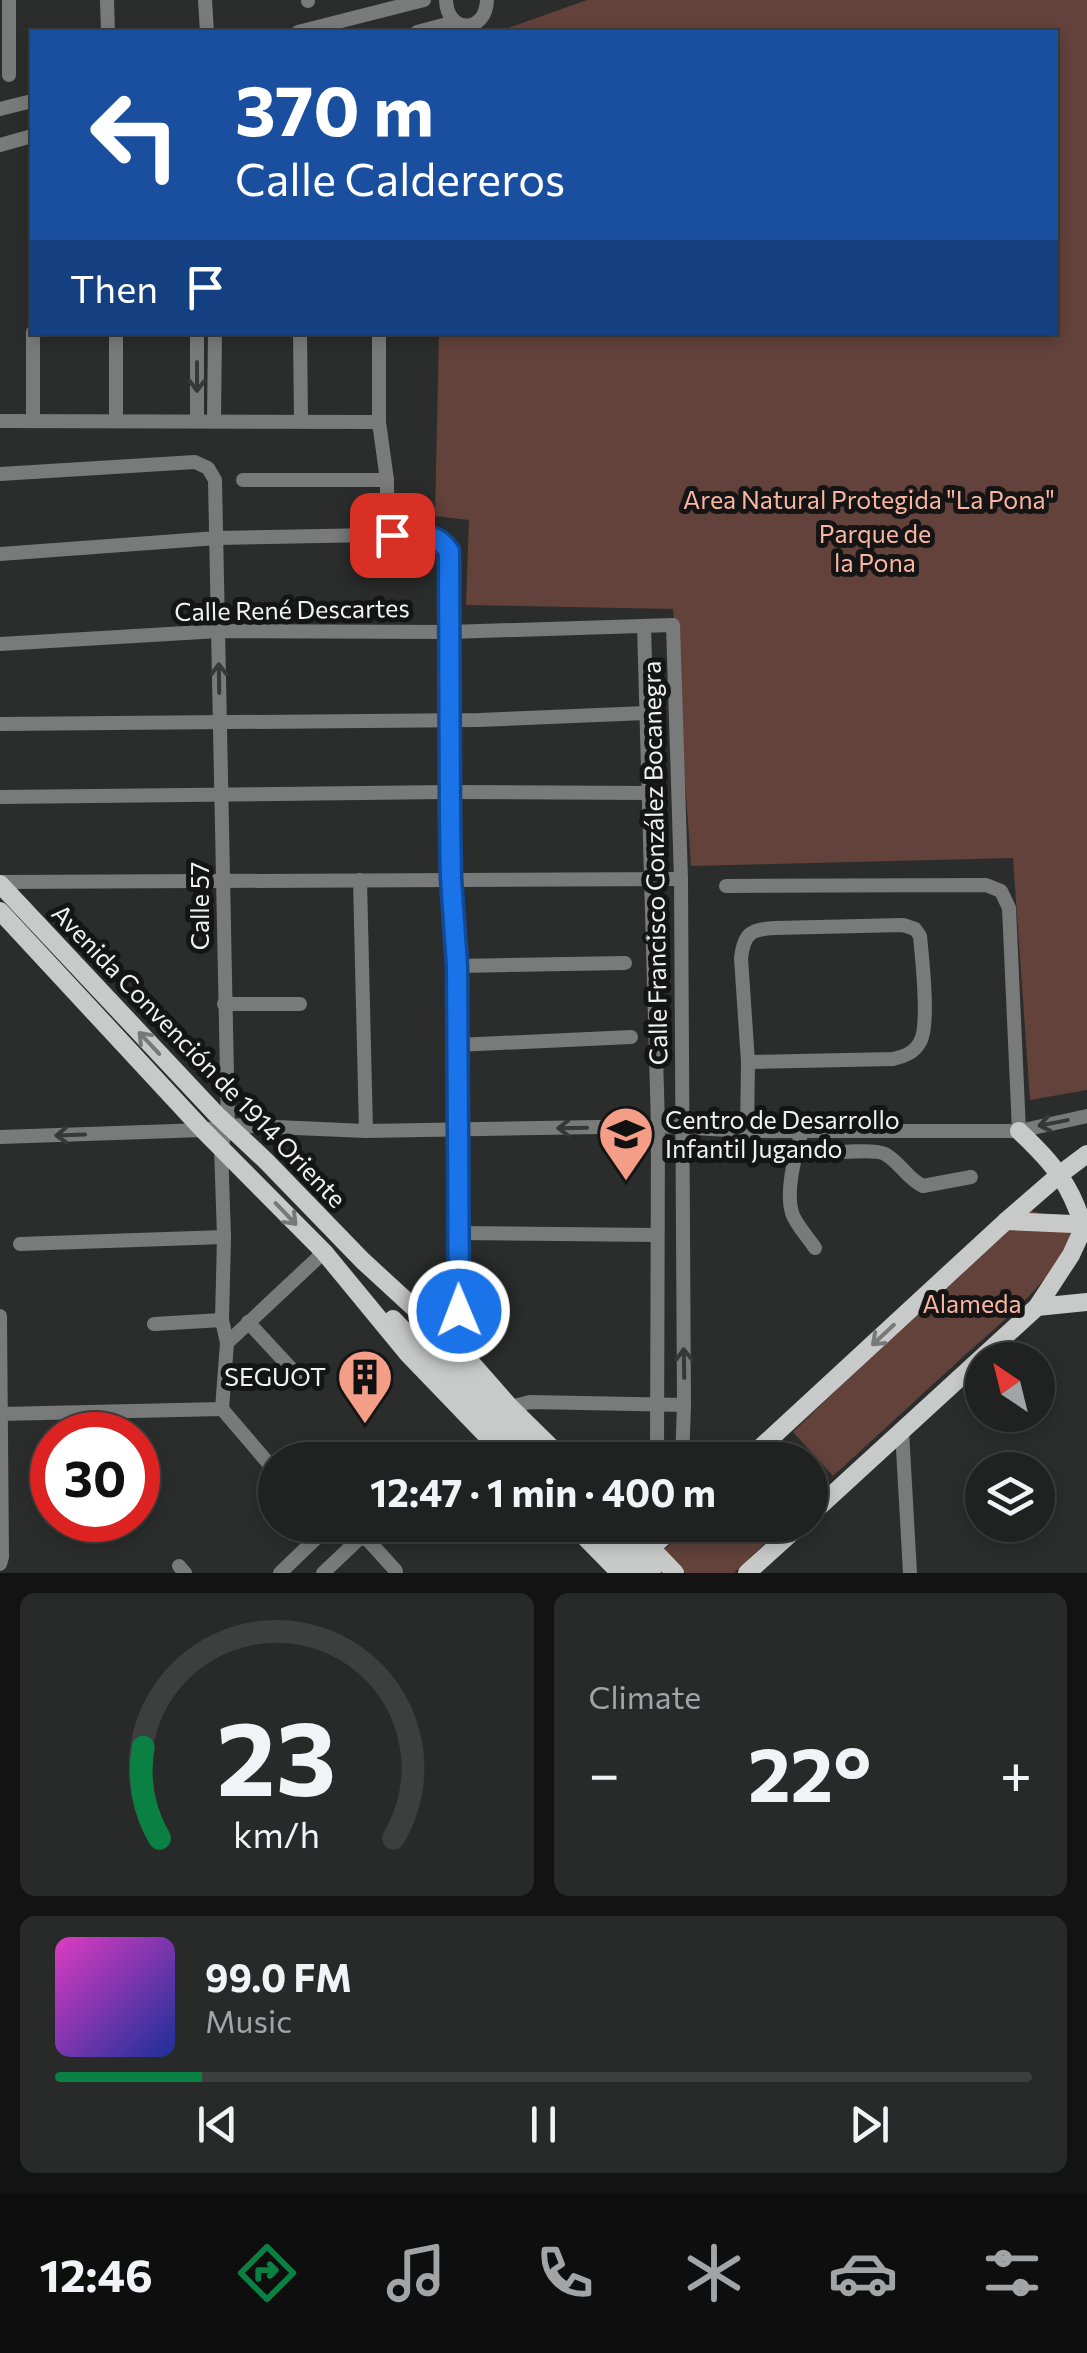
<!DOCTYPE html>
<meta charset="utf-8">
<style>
:root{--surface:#202221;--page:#282a2a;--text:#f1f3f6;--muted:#a2a4a5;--line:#3d3f3f;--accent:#0b8043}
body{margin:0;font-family:Commissioner,sans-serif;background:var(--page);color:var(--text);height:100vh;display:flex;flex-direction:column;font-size:38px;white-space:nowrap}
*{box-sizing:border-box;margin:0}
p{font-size:32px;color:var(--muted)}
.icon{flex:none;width:55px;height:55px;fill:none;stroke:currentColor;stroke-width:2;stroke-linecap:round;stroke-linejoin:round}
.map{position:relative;height:1573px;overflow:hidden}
.details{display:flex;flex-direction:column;gap:20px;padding:20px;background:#121312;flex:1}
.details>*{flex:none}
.banner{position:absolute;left:30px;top:30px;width:1028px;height:305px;border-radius:0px;box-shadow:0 5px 15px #0003,0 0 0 2px var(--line);background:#1a4fa0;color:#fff;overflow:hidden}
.needle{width:65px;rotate:325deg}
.fabs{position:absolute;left:965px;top:1342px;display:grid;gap:20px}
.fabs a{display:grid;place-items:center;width:90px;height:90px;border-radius:50%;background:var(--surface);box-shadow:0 5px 15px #0003,0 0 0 2px var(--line);font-size:50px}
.speed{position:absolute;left:30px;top:1412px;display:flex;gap:20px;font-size:50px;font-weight:700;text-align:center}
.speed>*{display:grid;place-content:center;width:130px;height:130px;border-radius:50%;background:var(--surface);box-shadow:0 5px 15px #0003,0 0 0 2px var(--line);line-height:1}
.speed .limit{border:15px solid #d22;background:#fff;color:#111}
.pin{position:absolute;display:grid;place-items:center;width:85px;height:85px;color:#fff;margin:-42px;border-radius:20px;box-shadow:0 5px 15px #0006}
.me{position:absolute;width:110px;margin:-55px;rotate:359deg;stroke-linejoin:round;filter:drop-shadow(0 0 8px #0008)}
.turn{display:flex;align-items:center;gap:35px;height:210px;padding:0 40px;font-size:45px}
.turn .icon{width:130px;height:130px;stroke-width:2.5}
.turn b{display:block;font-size:70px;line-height:85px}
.then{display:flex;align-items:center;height:95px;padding:0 40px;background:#0003;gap:20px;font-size:38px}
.big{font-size:75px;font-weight:700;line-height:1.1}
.details .widget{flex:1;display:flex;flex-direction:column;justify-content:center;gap:15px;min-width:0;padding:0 35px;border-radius:15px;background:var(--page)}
.details .dial{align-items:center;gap:0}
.dial svg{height:260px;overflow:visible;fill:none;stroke:var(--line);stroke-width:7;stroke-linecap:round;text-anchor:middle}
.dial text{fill:var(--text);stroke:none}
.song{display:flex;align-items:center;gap:30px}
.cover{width:120px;height:120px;border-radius:15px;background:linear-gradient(135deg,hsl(310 70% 55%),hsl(230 70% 35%))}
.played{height:10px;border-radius:5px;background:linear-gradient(90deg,var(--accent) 15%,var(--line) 15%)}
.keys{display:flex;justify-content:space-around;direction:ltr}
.heat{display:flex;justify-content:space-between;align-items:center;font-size:55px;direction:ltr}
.details .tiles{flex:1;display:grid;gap:20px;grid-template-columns:1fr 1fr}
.widget:last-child{grid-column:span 2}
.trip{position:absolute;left:258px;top:1442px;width:570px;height:100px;border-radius:50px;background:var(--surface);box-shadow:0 5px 15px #0003,0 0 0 2px var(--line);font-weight:700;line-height:100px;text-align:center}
.menu{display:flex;height:160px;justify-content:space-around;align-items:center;background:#0d0e0d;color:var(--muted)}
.menu .icon{width:70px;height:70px}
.menu .on{color:var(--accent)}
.menu b{font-size:45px;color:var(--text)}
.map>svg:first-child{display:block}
.green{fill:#62423a}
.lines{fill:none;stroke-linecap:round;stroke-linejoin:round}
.minor{stroke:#797b7a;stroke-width:14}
.major{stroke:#c7cac8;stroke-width:18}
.major-bridge{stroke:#c7cac8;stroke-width:18}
.oneway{stroke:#373938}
.oneway2{stroke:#767977}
.route-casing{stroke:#114b97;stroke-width:25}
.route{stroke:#1a73e8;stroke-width:18}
.labels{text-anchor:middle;stroke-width:10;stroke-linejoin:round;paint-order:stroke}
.park-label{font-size:25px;fill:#fbb5a2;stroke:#141514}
.street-label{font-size:25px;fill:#f1f3f2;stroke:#141514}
.poi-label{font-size:25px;fill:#f1f3f2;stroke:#141514;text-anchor:start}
</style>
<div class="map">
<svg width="1087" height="1573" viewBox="0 0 1087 1573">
<rect width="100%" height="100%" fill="#2a2d2c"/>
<g class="green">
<path d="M587 0H1087V1090L1030 1100 1013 858 691 866 673 609 466 605 469 520 435 516 439 333 1055 332V32H497Z"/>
<path d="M1032 1211 1062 1220 1072 1236C1049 1285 1004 1320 964 1356 920 1396 877 1436 833 1476L793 1432 1021 1212Z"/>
<path d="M691 1525H784L734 1573H685L664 1550Z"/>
</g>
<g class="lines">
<g class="minor">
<path d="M9 0V75"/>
<path d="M107 0 108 32"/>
<path d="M205 0 207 32"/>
<path d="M308 0V1"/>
<path d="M446 0C447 34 486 34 487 0"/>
<path d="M298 32 424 0"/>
<path d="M417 32 455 22"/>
<path d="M0 109 32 101"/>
<path d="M0 145 32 136"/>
<path d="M300 332 301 421"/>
<path d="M379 332V422L387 480V504"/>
<path d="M33 420V332"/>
<path d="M2 421 379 422"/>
<path d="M116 421V332"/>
<path d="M197 421V332"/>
<path d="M214 421 215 332"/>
<path d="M0 474 195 462 208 468 215 480 228 1125 221 1147 224 1237 222 1320 227 1343 222 1409 275 1471"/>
<path d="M243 480H387"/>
<path d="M0 554 217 538 427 534 442 540 449 551V792L451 878 457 966 460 1350"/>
<path d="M644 626 658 1126 657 1460"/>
<path d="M0 644 219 631 449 632 673 625 681 879 684 1405 682 1460"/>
<path d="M0 724 479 720 646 713"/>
<path d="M0 797 449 792 649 793"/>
<path d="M360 880 366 1131"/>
<path d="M0 882 681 879"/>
<path d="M726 886 986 885 1001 891 1009 908 1019 1131"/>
<path d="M457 966 625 963"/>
<path d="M224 1004H300"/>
<path d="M457 1045 631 1037"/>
<path d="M802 1130C796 1153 785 1190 792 1213 796 1225 808 1237 815 1248"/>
<path d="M747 1131 748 1062 741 958C744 933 751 929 775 928L903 925 915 929 920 936C922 958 930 1026 920 1042 914 1053 905 1056 893 1059L748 1062"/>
<path d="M0 1137 203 1130 228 1125 366 1131 658 1126 747 1131H1019L1087 1116"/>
<path d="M795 1156C813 1155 873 1147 885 1154 900 1162 907 1179 923 1186L971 1177"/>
<path d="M458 1233 656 1235"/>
<path d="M20 1244 224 1237"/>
<path d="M0 1316 2 1557 0 1564"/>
<path d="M248 1322 299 1377"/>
<path d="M154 1324 222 1320"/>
<path d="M227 1343 324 1252"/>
<path d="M510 1407 530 1402 684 1405"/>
<path d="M0 1414 222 1409"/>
<path d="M902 1431 910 1573"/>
<path d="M323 1448 333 1460"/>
<path d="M179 1566 185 1573"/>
<path d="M280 1573 330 1525"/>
<path d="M323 1573 360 1538 368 1540 396 1571"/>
</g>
<g class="major">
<path d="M0 884 216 1114 266 1161 363 1261 460 1350 510 1407 564 1460"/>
<path d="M0 911 203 1130 324 1252 408 1354 510 1460"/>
<path d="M1019 1131C1039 1150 1059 1170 1071 1195 1077 1207 1081 1220 1087 1233"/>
<path d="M1006 1221 1073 1224 1087 1230"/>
<path d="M1037 1307 1087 1302"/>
<path d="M393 1319 527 1460"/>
<path d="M418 1327 545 1460"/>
<path d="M747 1460 1006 1221 1059 1175 1087 1154"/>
<path d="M810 1515 1037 1307 1071 1255 1087 1220"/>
<path d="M573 1525 620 1573"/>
<path d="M629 1525 675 1573"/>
<path d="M629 1569 676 1525"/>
<path d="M747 1573 800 1525"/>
</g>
<g class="major-bridge">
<path d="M588 1525 634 1573"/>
<path d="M607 1525 652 1573"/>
</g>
</g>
<defs><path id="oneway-shaft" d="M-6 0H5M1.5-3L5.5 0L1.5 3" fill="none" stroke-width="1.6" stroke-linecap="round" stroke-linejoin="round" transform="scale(2.5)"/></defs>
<g class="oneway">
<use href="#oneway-shaft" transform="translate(197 377) rotate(90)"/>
<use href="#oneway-shaft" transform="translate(219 678) rotate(-91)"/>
<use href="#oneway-shaft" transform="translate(1053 1123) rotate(169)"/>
<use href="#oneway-shaft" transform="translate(572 1128) rotate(179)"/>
<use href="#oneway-shaft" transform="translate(70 1135) rotate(178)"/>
<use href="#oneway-shaft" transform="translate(684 1363) rotate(-91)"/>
</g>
<g class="oneway2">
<use href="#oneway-shaft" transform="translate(149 1043) rotate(-133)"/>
<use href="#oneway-shaft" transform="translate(286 1214) rotate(46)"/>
<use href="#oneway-shaft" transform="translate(883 1335) rotate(137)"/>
</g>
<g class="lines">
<g class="route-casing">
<path id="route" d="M392 535C415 535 435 530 449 551L450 820 451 878 457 966 459 1311"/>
</g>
<use href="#route" class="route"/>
</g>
<defs>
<g id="school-pin" transform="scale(2.875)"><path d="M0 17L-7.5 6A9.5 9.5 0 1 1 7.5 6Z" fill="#f49e87" stroke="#141514"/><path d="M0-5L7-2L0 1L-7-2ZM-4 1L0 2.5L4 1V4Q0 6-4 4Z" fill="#111"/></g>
<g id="building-pin" transform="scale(2.875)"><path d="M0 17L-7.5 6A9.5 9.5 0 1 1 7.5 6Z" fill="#f49e87" stroke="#141514"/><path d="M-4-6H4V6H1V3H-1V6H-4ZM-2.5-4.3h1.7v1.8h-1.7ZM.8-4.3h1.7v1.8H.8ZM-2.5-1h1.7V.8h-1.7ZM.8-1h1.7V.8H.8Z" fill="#111"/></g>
</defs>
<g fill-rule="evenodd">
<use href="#school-pin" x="626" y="1134"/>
<use href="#building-pin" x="365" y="1377"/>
</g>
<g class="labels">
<g class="park-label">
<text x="869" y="509">Area Natural Protegida "La Pona"</text>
<text x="875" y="543">Parque de<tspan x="875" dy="29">la Pona</tspan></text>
<text x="972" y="1313">Alameda</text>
</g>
<g class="street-label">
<text transform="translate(292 610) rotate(-1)" y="9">Calle René Descartes</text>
<text transform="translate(655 863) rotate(-91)" y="9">Calle Francisco González Bocanegra</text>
<text transform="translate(200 906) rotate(-90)" y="9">Calle 57</text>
<text transform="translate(199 1056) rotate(46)" y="9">Avenida Convención de 1914 Oriente</text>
</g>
<g class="poi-label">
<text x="665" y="1129">Centro de Desarrollo<tspan x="665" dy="29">Infantil Jugando</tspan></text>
<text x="326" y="1386" text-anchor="end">SEGUOT</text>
</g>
</g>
</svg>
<div class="fabs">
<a><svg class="needle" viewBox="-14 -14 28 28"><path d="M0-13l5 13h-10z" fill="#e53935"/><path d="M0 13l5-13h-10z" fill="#a2a4a5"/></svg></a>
<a><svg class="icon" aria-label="layers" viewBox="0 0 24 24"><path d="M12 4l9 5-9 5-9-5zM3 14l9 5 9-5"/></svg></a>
</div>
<div class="speed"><div class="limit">30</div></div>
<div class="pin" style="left:392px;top:535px;background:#d93025"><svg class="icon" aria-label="arrive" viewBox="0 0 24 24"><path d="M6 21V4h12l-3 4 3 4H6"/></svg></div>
<svg class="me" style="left:459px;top:1311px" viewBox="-20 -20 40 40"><circle r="17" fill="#1a73e8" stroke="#fff" stroke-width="3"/><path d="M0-11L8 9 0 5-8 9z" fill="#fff"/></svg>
<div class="trip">12:47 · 1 min · 400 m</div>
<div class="banner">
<div class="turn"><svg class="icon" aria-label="left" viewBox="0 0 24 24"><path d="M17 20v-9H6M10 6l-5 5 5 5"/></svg><div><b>370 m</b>Calle Caldereros</div></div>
<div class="then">Then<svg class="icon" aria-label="arrive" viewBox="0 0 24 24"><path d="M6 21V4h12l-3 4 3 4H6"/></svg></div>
</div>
</div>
<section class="details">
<div class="tiles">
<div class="widget dial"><svg viewBox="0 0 100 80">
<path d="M14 69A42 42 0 1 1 86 69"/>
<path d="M14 69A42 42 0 0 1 9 41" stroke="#0b8043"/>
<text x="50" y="56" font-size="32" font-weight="700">23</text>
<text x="50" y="72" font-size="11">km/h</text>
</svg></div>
<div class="widget"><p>Climate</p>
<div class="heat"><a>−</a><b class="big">22°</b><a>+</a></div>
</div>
<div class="widget">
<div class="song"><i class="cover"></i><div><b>99.0 FM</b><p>Music</p></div></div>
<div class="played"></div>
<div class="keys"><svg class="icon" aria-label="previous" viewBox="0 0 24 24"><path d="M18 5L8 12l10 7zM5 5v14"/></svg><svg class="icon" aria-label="pause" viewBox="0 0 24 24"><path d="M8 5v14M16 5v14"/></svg><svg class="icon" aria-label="next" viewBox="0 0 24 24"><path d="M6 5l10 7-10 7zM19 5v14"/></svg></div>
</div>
</div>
</section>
<nav class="menu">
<b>12:46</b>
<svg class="icon on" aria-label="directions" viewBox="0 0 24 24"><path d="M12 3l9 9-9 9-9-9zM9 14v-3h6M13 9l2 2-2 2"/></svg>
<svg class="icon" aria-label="music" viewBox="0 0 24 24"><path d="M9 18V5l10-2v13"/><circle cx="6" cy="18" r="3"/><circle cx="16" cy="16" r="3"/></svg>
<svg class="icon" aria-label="phone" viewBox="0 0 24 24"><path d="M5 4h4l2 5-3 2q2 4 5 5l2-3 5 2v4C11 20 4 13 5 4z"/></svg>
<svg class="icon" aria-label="climate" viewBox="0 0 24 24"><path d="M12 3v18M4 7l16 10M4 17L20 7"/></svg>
<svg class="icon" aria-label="car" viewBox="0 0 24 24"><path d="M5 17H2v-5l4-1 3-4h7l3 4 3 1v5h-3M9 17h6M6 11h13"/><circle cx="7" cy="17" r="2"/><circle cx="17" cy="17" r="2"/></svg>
<svg class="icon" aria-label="filters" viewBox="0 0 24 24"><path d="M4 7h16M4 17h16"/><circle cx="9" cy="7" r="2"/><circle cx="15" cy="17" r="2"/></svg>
</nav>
